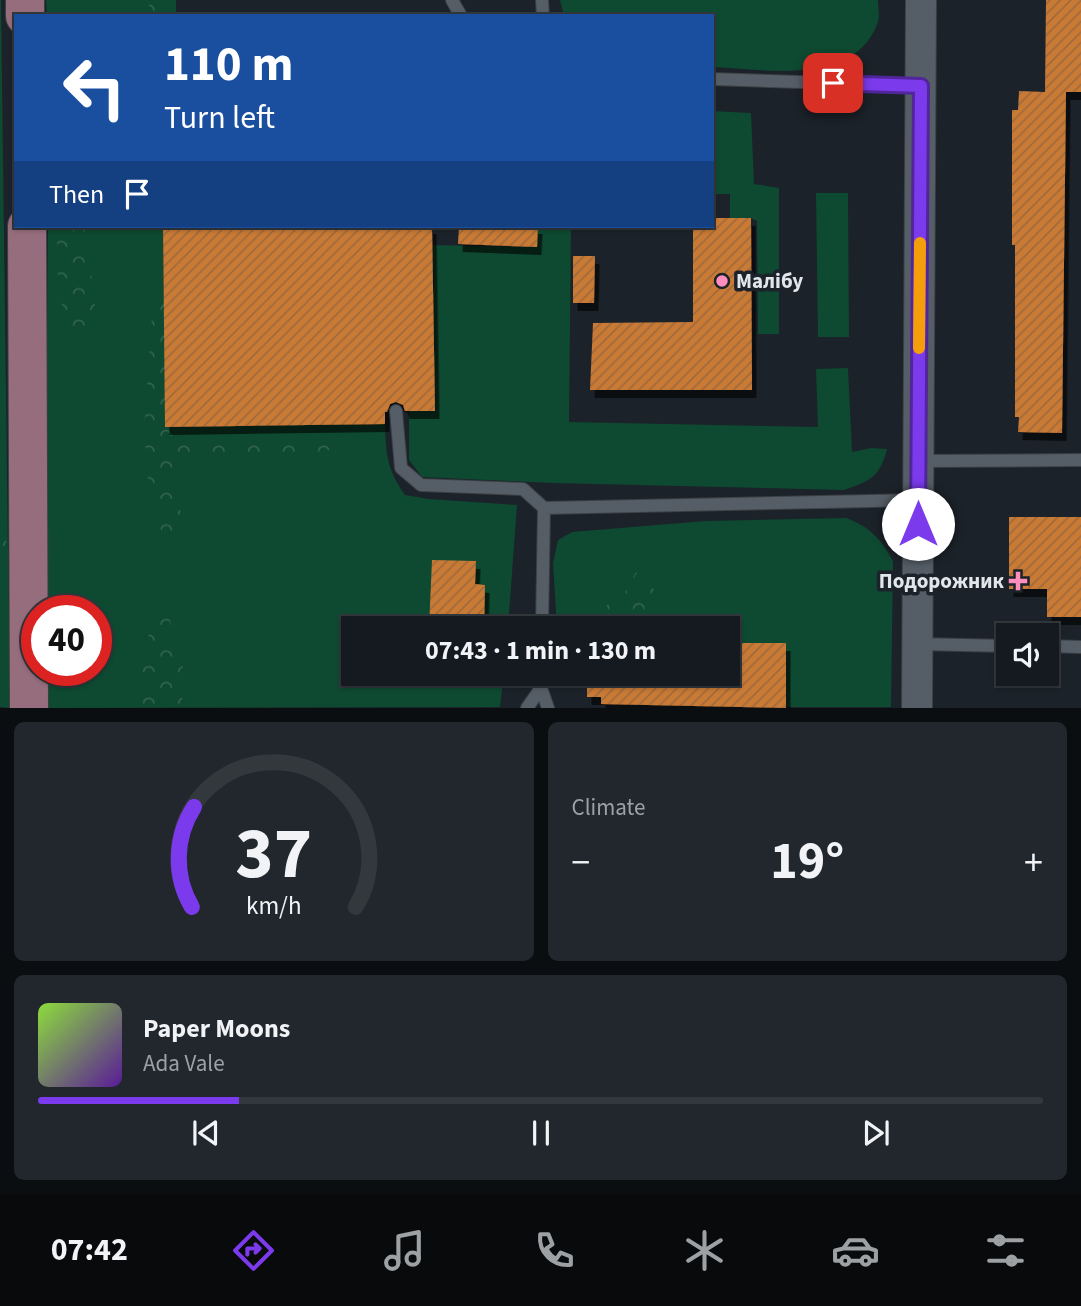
<!DOCTYPE html>
<meta charset="utf-8">
<style>
:root{--surface:#141a1f;--page:#21272c;--text:#f1f3f6;--muted:#9da1a4;--line:#33383d;--accent:#7c3aed}
body{margin:0;font-family:"Source Sans 3",sans-serif;background:var(--page);color:var(--text);height:100vh;display:flex;flex-direction:column;font-size:26px;white-space:nowrap}
*{box-sizing:border-box;margin:0}
p{font-size:23px;color:var(--muted)}
.icon{flex:none;width:38px;height:38px;fill:none;stroke:currentColor;stroke-width:2;stroke-linecap:round;stroke-linejoin:round}
.map{position:relative;height:708px;overflow:hidden}
.details{display:flex;flex-direction:column;gap:14px;padding:14px;background:#0b0e11;flex:1}
.details>*{flex:none}
.banner{position:absolute;left:14px;top:14px;width:700px;height:214px;border-radius:0px;box-shadow:0 2px 5px #0004,0 0 0 2px var(--line);background:#1a4fa0;color:#fff;overflow:hidden}
.buttons{position:absolute;left:996px;top:623px;display:grid;gap:14px}
.buttons a{display:grid;place-items:center;width:63px;height:63px;border-radius:0px;background:var(--surface);box-shadow:0 2px 5px #0004,0 0 0 2px var(--line);font-size:35px}
.speed{position:absolute;left:21px;top:595px;display:flex;gap:14px;font-size:35px;font-weight:700;text-align:center}
.speed>*{display:grid;place-content:center;width:91px;height:91px;border-radius:50%;background:var(--surface);box-shadow:0 2px 5px #0004,0 0 0 2px var(--line);line-height:1}
.speed .limit{border:10px solid #d22;background:#fff;color:#111}
.pin{position:absolute;display:grid;place-items:center;width:60px;height:60px;color:#fff;margin:-30px;border-radius:14px;box-shadow:0 4px 10px #0006}
.me{position:absolute;width:77px;margin:-38px;rotate:0deg;stroke-linejoin:round;filter:drop-shadow(0 0 5px #0008)}
.turn{display:flex;align-items:center;gap:24px;height:147px;padding:0 35px;font-size:32px}
.turn .icon{width:91px;height:91px;stroke-width:2.5}
.turn b{display:block;font-size:49px;line-height:60px}
.then{display:flex;align-items:center;height:66px;padding:0 35px;background:#0003;gap:14px;font-size:26px}
.big{font-size:52px;font-weight:700;line-height:1.1}
.details .tile{flex:1;display:flex;flex-direction:column;justify-content:center;gap:10px;min-width:0;padding:0 24px;border-radius:10px;background:var(--page)}
.details .dial{align-items:center;gap:0}
.dial svg{height:182px;overflow:visible;fill:none;stroke:var(--line);stroke-width:7;stroke-linecap:round;text-anchor:middle}
.dial text{fill:var(--text);stroke:none}
.song{display:flex;align-items:center;gap:21px}
.cover{width:84px;height:84px;border-radius:10px;background:linear-gradient(135deg,hsl(90 70% 55%),hsl(270 70% 35%))}
.played{height:7px;border-radius:4px;background:linear-gradient(90deg,var(--accent) 20%,var(--line) 20%)}
.keys{display:flex;justify-content:space-around;direction:ltr}
.heat{display:flex;justify-content:space-between;align-items:center;font-size:38px;direction:ltr}
.details .tiles{flex:1;display:grid;gap:14px;grid-template-columns:1fr 1fr}
.tile:last-child{grid-column:span 2}
.trip{position:absolute;left:341px;top:616px;width:399px;height:70px;border-radius:0px;background:var(--surface);box-shadow:0 2px 5px #0004,0 0 0 2px var(--line);font-weight:700;line-height:70px;text-align:center}
.tab-bar{display:flex;height:112px;justify-content:space-around;align-items:center;background:#080a0c;color:var(--muted)}
.tab-bar .icon{width:49px;height:49px}
.tab-bar .on{color:var(--accent)}
.tab-bar b{font-size:32px;color:var(--text)}
.map>svg:first-child{display:block}
.green{fill:#0e4931}
.forest{fill:url(#forest-crowns)}
.building{fill:url(#building-hatch);filter:url(#shadow)}
.lines{fill:none;stroke-linecap:round;stroke-linejoin:round}
.service-casing{stroke:#3b4045;stroke-width:14}
.tertiary-casing{stroke:#3b4045;stroke-width:32}
.primary-casing{stroke:#3b4045;stroke-width:40}
.service{stroke:#555d66;stroke-width:12}
.tertiary{stroke:#555d66;stroke-width:30}
.primary{stroke:#966d7d;stroke-width:38}
.route-casing{stroke:#51269a;stroke-width:18}
.route{stroke:#7c3aed;stroke-width:12}
.slow{stroke:#f59e0b;stroke-width:12}
.poi-dot{fill:#fe8ebd;stroke:#1b2229;stroke-width:2.5}
.labels{text-anchor:middle;stroke-width:7;stroke-linejoin:round;paint-order:stroke}
.poi-label{font-size:21px;font-weight:bold;fill:#e1e6eb;stroke:#1b2229;text-anchor:start}
</style>
<div class="map">
<svg width="1081" height="708" viewBox="0 0 1081 708">
<defs>
<pattern id="forest-crowns" width="20" height="18" patternUnits="userSpaceOnUse" patternTransform="scale(1.75)"><rect width="20" height="18" fill="#0e4931"/><path d="M2 6a3 3 0 1 1 6 0M12 15a3 3 0 1 1 6 0" fill="none" stroke="#31634f"/></pattern>
<pattern id="building-hatch" width="6" height="6" patternUnits="userSpaceOnUse" patternTransform="scale(1.75)"><rect width="6" height="6" fill="#c97a36"/><path d="M-1 1l2-2M0 6l6-6M5 7l2-2" fill="none" stroke="#a16a3b"/></pattern>
<filter id="shadow"><feDropShadow dx="4.5" dy="8" stdDeviation="0" flood-color="#0009"/></filter>
</defs>
<rect width="100%" height="100%" fill="#1b2229"/>
<g class="green">
<path d="M0 0H1L10 708 0 707Z"/>
<path d="M46 0H159L160 16H47Z"/>
<path d="M560 0H878C878 7 880 16 878 22 855 87 766 69 712 67V16H564Z"/>
<path d="M712 111 751 113 754 184 779 188V334H758L757 221 751 218H730V194H712Z"/>
<path d="M816 193H848L849 337H818Z"/>
<path d="M48 226H163L165 427 385 424C386 455 387 469 405 495L429 499 517 505 508 628H354V674H504L500 707 43 708 44 670H96V611H45Z"/>
<path d="M538 226H571L569 422 818 427 816 369 848 368 852 452 871 448 887 449C880 477 870 481 844 490L553 483 422 477 409 460V411L435 410 433 245 537 247Z"/>
<path d="M846 518C869 526 882 540 893 561L891 707H786V643H728V628H557L553 563 558 540 572 532 705 521Z"/>
</g>
<g class="forest">
<rect x="149" y="0" width="27" height="16"/>
<path d="M57 226H85L97 320 96 324 72 355 58 287Z"/>
<path d="M169 295 165 427 177 439 346 442 316 456 266 460 215 455 176 467 182 529 177 544 162 534 148 481 144 428 153 301Z"/>
<path d="M0 498C4 524 13 554 0 578Z"/>
<path d="M636 572 645 584 654 589 648 608 632 621 612 618 602 608 623 596Z"/>
<path d="M169 617 183 665 182 707H140L141 656 153 623Z"/>
</g>
<g class="building">
<path d="M1046 0H1081V92H1066L1062 433 1018 432 1019 417H1015V245H1012V110H1018L1019 91 1045 92Z"/>
<path d="M712 218H751L752 390H590L593 323 693 322V226H712Z"/>
<path d="M163 226H432L435 411H405L403 405 396 402 390 404 387 412H385V424L165 427Z"/>
<path d="M459 226H538L537 247 458 244Z"/>
<path d="M573 256H595L594 303H573Z"/>
<path d="M1009 517H1081V617H1047V589H1009Z"/>
<path d="M432 560 476 561 475 584 485 585 484 628H429Z"/>
<path d="M728 643H786V708L601 704V697H587V674H728Z"/>
</g>
<g class="lines">
<g class="service-casing">
<g id="service">
<path d="M452 0 461 16"/>
<path d="M542 0 543 16"/>
<path d="M712 79 920 86"/>
<path d="M396 411 401 468 421 485 523 489 544 508"/>
<path d="M918 461 1081 460"/>
<path d="M542 628 544 508 918 500"/>
<path d="M917 644 1008 646"/>
<path d="M1046 646 1081 647"/>
<path d="M541 688 548 708"/>
<path d="M527 708 541 688V674"/>
</g>
</g>
<g class="tertiary-casing">
<path id="tertiary" d="M917 708 921 0"/>
</g>
<g class="primary-casing">
<g id="primary">
<path d="M25 0V16"/>
<path d="M27 226 29 708"/>
</g>
</g>
<use href="#service" class="service"/>
<use href="#tertiary" class="tertiary"/>
<use href="#primary" class="primary"/>
</g>
<g class="lines">
<g class="route-casing">
<path id="route" d="M833 83 921 86 918 524"/>
</g>
<use href="#route" class="route"/>
<path class="slow" d="M919 348 920 243"/>
</g>
<g class="poi-dot">
<circle cx="722" cy="281" r="7"/>
<path d="M1014.5 570.5h7v7h7v7h-7v7h-7v-7h-7v-7h7z"/>
</g>
<g class="labels">
<g class="poi-label">
<text x="736" y="288">Малібу</text>
<text x="1004" y="588" text-anchor="end">Подорожник</text>
</g>
</g>
</svg>
<div class="buttons">
<a><svg class="icon" aria-label="sound" viewBox="0 0 24 24"><path d="M4 9h4l5-4v14l-5-4H4zM17 9q2 3 0 6"/></svg></a>
</div>
<div class="speed"><div class="limit">40</div></div>
<div class="pin" style="left:833px;top:83px;background:#d93025"><svg class="icon" aria-label="arrive" viewBox="0 0 24 24"><path d="M6 21V4h12l-3 4 3 4H6"/></svg></div>
<svg class="me" style="left:918px;top:524px" viewBox="-20 -20 40 40"><circle r="19" fill="#fff"/><path d="M0-13L10 11 0 6-10 11z" fill="#7c3aed"/></svg>
<div class="trip">07:43 · 1 min · 130 m</div>
<div class="banner">
<div class="turn"><svg class="icon" aria-label="left" viewBox="0 0 24 24"><path d="M17 20v-9H6M10 6l-5 5 5 5"/></svg><div><b>110 m</b>Turn left</div></div>
<div class="then">Then<svg class="icon" aria-label="arrive" viewBox="0 0 24 24"><path d="M6 21V4h12l-3 4 3 4H6"/></svg></div>
</div>
</div>
<section class="details">
<div class="tiles">
<div class="tile dial"><svg viewBox="0 0 100 80">
<path d="M14 69A42 42 0 1 1 86 69"/>
<path d="M14 69A42 42 0 0 1 15 25" stroke="#7c3aed"/>
<text x="50" y="56" font-size="32" font-weight="700">37</text>
<text x="50" y="72" font-size="11">km/h</text>
</svg></div>
<div class="tile"><p>Climate</p>
<div class="heat"><a>−</a><b class="big">19°</b><a>+</a></div>
</div>
<div class="tile">
<div class="song"><i class="cover"></i><div><b>Paper Moons</b><p>Ada Vale</p></div></div>
<div class="played"></div>
<div class="keys"><svg class="icon" aria-label="previous" viewBox="0 0 24 24"><path d="M18 5L8 12l10 7zM5 5v14"/></svg><svg class="icon" aria-label="pause" viewBox="0 0 24 24"><path d="M8 5v14M16 5v14"/></svg><svg class="icon" aria-label="next" viewBox="0 0 24 24"><path d="M6 5l10 7-10 7zM19 5v14"/></svg></div>
</div>
</div>
</section>
<nav class="tab-bar">
<b>07:42</b>
<svg class="icon on" aria-label="directions" viewBox="0 0 24 24"><path d="M12 3l9 9-9 9-9-9zM9 14v-3h6M13 9l2 2-2 2"/></svg>
<svg class="icon" aria-label="music" viewBox="0 0 24 24"><path d="M9 18V5l10-2v13"/><circle cx="6" cy="18" r="3"/><circle cx="16" cy="16" r="3"/></svg>
<svg class="icon" aria-label="phone" viewBox="0 0 24 24"><path d="M5 4h4l2 5-3 2q2 4 5 5l2-3 5 2v4C11 20 4 13 5 4z"/></svg>
<svg class="icon" aria-label="climate" viewBox="0 0 24 24"><path d="M12 3v18M4 7l16 10M4 17L20 7"/></svg>
<svg class="icon" aria-label="car" viewBox="0 0 24 24"><path d="M5 17H2v-5l4-1 3-4h7l3 4 3 1v5h-3M9 17h6M6 11h13"/><circle cx="7" cy="17" r="2"/><circle cx="17" cy="17" r="2"/></svg>
<svg class="icon" aria-label="filters" viewBox="0 0 24 24"><path d="M4 7h16M4 17h16"/><circle cx="9" cy="7" r="2"/><circle cx="15" cy="17" r="2"/></svg>
</nav>
